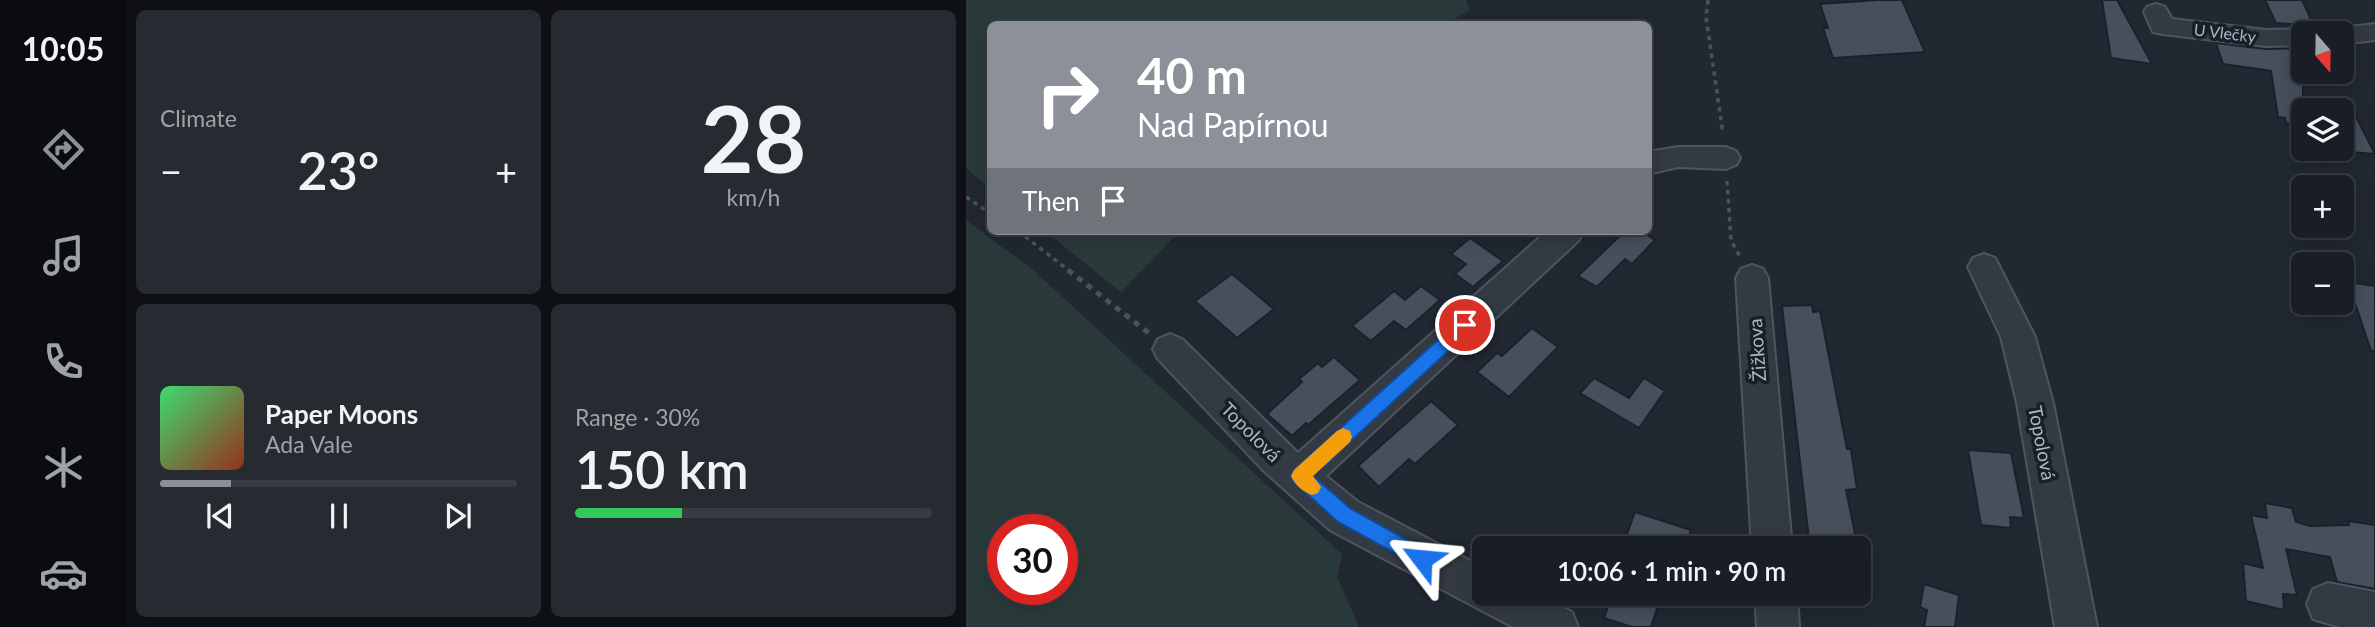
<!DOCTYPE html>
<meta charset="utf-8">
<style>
:root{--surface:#191e26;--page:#262b32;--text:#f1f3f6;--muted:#9fa2a7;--line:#373c43;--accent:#8c9099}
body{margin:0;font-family:Lato,sans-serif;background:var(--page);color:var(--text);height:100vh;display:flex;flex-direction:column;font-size:26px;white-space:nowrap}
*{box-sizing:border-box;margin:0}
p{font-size:23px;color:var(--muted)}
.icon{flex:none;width:38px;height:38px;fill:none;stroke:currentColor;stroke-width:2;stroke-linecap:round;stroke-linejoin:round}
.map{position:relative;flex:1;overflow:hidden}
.panel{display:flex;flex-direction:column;gap:10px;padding:10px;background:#0e1015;width:840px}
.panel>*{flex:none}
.guide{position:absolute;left:21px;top:21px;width:665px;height:214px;border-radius:10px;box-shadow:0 4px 18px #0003,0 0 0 2px var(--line);background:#8c9099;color:#fff;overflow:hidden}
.needle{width:46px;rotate:160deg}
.buttons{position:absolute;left:1325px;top:21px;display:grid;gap:14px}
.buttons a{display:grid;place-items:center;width:63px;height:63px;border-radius:10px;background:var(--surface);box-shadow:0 4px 18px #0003,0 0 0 2px var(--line);font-size:35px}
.speed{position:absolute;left:21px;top:514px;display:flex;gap:14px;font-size:35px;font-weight:700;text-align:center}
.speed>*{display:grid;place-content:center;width:91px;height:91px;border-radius:50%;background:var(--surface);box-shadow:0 4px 18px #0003,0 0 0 2px var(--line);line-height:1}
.speed .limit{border:10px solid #d22;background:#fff;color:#111}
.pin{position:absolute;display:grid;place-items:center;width:60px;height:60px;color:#fff;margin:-30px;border:4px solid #fff;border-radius:50%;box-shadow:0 2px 7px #0007}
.me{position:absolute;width:77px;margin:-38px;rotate:299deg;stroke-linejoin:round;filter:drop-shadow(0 0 5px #0008)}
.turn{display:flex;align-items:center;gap:24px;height:147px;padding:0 35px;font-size:32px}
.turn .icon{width:91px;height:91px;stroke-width:2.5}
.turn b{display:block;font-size:49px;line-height:60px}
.then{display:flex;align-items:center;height:66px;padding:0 35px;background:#0003;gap:14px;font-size:26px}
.big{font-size:52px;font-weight:600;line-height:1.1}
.panel .tile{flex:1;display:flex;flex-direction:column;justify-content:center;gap:10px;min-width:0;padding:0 24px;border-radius:10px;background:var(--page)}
.panel .dial{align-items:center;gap:0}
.dial b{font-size:91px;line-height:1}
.song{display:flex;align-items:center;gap:21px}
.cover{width:84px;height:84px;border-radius:10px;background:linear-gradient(135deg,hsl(140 70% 55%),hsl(10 70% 35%))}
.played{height:7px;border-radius:4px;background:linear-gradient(90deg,var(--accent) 20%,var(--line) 20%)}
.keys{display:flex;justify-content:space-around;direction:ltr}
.heat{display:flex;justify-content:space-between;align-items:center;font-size:38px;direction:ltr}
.charge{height:10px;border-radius:5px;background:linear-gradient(90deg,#34c759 30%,var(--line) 0)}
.panel .tiles{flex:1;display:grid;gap:10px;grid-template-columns:repeat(2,1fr)}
.trip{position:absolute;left:506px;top:536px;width:399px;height:70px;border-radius:10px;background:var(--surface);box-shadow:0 4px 18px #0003,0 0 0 2px var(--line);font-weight:600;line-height:70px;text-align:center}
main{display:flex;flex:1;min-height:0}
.tab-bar{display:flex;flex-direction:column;width:126px;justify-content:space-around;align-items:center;background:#0a0c0f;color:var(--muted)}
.tab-bar .icon{width:49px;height:49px}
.tab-bar .on{color:var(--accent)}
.tab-bar b{font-size:32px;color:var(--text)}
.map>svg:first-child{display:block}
.green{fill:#2a3a3a;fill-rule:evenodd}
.building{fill:#474f5c;stroke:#1b212a;stroke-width:2;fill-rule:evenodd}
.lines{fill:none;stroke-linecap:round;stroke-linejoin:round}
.minor-casing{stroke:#4e555e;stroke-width:4}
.path-far1{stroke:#465658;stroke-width:3.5;stroke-dasharray:4.5 4.5;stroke-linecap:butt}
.path{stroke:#465658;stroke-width:5;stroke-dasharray:6 6;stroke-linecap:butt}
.minor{fill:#343a43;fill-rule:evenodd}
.route{fill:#1a73e8;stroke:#114b97;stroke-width:2}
.slow{fill:#f59e0b}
.labels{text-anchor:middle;stroke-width:7;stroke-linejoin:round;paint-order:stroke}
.far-street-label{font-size:16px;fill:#aeb5c0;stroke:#191f28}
.street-label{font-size:19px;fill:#aeb5c0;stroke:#191f28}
</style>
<main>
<nav class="tab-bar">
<b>10:05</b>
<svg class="icon on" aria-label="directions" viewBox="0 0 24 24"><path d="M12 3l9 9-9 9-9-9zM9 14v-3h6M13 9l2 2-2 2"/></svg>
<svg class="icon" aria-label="music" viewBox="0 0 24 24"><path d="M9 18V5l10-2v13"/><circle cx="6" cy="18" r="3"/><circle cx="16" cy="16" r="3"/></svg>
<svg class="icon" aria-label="phone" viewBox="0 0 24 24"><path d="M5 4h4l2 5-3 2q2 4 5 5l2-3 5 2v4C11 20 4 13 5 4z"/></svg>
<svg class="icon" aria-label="climate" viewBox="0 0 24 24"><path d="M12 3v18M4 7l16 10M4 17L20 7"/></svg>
<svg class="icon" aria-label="car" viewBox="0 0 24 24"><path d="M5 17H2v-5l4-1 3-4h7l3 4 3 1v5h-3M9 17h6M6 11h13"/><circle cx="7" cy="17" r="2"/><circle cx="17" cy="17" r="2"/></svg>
</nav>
<section class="panel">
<div class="tiles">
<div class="tile"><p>Climate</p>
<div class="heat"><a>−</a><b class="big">23°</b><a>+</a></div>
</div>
<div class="tile dial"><b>28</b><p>km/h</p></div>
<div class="tile">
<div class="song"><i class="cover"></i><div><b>Paper Moons</b><p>Ada Vale</p></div></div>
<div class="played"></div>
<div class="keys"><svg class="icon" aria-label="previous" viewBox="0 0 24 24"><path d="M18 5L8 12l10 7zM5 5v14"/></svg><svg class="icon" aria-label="pause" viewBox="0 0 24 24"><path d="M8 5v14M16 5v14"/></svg><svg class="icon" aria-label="next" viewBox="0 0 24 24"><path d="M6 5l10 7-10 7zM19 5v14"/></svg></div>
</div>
<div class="tile"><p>Range · 30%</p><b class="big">150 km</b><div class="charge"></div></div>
</div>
</section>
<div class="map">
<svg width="1409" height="627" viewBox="0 0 1409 627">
<rect width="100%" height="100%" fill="#212832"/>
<g class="green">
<path d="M0 0H500L504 11 477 24H24V188L0 168Z"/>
<path d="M0 220 67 270 376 554 371 577 393 627H0ZM37 530H96V590H37Z"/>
<path d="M79 231H214L155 292Z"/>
</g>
<g class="building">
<path d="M912 0H936L959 52 867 58 857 28H862L854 4Z"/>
<path d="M1136 0H1151L1186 64 1145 58Z"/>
<path d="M1299 0H1336L1348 26 1310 23Z"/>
<path d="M1250 43 1300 49 1337 48V100L1384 105 1409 154 1360 150 1363 164 1342 161 1327 124 1320 123 1319 118 1312 117 1305 71 1257 64ZM1337 110H1376V149H1337Z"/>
<path d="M659 231H675L689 240 666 264 659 259 631 287 612 276Z"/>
<path d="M504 238 537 261 507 287 489 274 500 264 485 254Z"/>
<path d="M266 274 308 309 271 338 229 301Z"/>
<path d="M1382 282 1409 286V351H1405Z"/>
<path d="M455 286 474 300 440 330 428 321 405 341 386 326 428 291 439 300Z"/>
<path d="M846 305 847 312 854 311 881 449H885L891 489 880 490 892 548H844L816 306Z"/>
<path d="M566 328 592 347 543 397 511 372 531 353 536 356Z"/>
<path d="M368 357 394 380 342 425 340 423 326 436 301 414 336 382 333 379 352 363 356 367Z"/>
<path d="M628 378 663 398 678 378 699 391 673 428 614 393Z"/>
<path d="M465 401 492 425 449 464 443 459 413 487 392 466Z"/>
<path d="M1002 450 1045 453 1058 518 1044 517 1045 528 1015 525Z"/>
<path d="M1299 503 1326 508 1330 522 1344 526 1383 525 1382 521 1409 525V589L1371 582 1364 557 1320 549 1331 595 1317 594 1318 610 1280 601 1277 563 1297 568 1285 515 1301 518Z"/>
<path d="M669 512 725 530 719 548H656Z"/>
<path d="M958 584 993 595 989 627H958L961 610 954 607Z"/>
<path d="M647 593H696L685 627H666L638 618Z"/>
</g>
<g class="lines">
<g class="minor-casing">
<g id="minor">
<path d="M1190 4 1199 7 1206 19 1300 30 1337 29 1347 33H1337V45L1300 46 1196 34 1187 32 1178 12 1181 7Z"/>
<path d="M1409 24V40L1376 44V33H1365L1376 28Z"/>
<path d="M712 147H760L770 151 774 158 770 165 760 169 712 167 682 174V152Z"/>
<path d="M581 231H617L613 240 360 476 392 502 518 568V593H568L606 612 612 627H547L364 530 297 470 192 359 187 349 192 339 204 334 216 339 332 453Z"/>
<path d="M1018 254 1029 258 1069 337 1087 403 1131 627H1089L1051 403 1035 337 1002 267 1007 258Z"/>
<path d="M786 265 797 269 802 278 826 548H786L770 278 775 269Z"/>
<path d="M1362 583 1409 592V627H1374L1347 619 1341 604 1347 589Z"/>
<path d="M789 593H831L833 627H791Z"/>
</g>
</g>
<g class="path-far1">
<path d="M742 0 740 17 757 134"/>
<path d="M761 181 765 240 774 257"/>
<path d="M0 197 24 213"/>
<path d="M52 231 105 272"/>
</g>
<path class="path" d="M102 270 184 334"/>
<use href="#minor" class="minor"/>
</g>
<path class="route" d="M499 319 505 321 507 325 505 330 347 476 385 509 463 552 466 559 463 565 456 568 372 522 328 482 325 476 328 470 493 321Z"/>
<path class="slow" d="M377 428 384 431 386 437 384 442 347 476 355 487 352 493 346 495C337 492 329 485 325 476L328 470 371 431Z"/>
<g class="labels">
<g class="far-street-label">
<text transform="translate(1259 33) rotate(7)" y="6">U Vlečky</text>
</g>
<g class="street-label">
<text transform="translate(791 350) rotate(-94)" y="7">Žižkova</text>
<text transform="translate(285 432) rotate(45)" y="7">Topolová</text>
<text transform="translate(1076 443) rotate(79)" y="7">Topolová</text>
</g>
</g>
</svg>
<div class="buttons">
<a><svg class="needle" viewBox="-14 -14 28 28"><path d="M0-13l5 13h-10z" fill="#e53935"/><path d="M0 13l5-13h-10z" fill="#9fa2a7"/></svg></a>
<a><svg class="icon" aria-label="layers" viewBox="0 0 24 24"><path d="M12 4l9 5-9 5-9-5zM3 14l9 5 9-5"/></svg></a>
<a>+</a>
<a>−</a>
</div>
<div class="speed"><div class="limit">30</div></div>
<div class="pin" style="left:499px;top:325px;background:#d93025"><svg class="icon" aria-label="arrive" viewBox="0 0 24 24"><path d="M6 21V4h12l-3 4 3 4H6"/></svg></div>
<svg class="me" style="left:456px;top:559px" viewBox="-20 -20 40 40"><path d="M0-17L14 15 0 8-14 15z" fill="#1a73e8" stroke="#fff" stroke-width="4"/></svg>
<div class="trip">10:06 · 1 min · 90 m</div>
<div class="guide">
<div class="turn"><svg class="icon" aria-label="right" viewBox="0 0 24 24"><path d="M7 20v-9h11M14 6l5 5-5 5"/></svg><div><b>40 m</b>Nad Papírnou</div></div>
<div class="then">Then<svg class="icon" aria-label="arrive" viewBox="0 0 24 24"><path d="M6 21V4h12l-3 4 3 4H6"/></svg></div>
</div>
</div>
</main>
